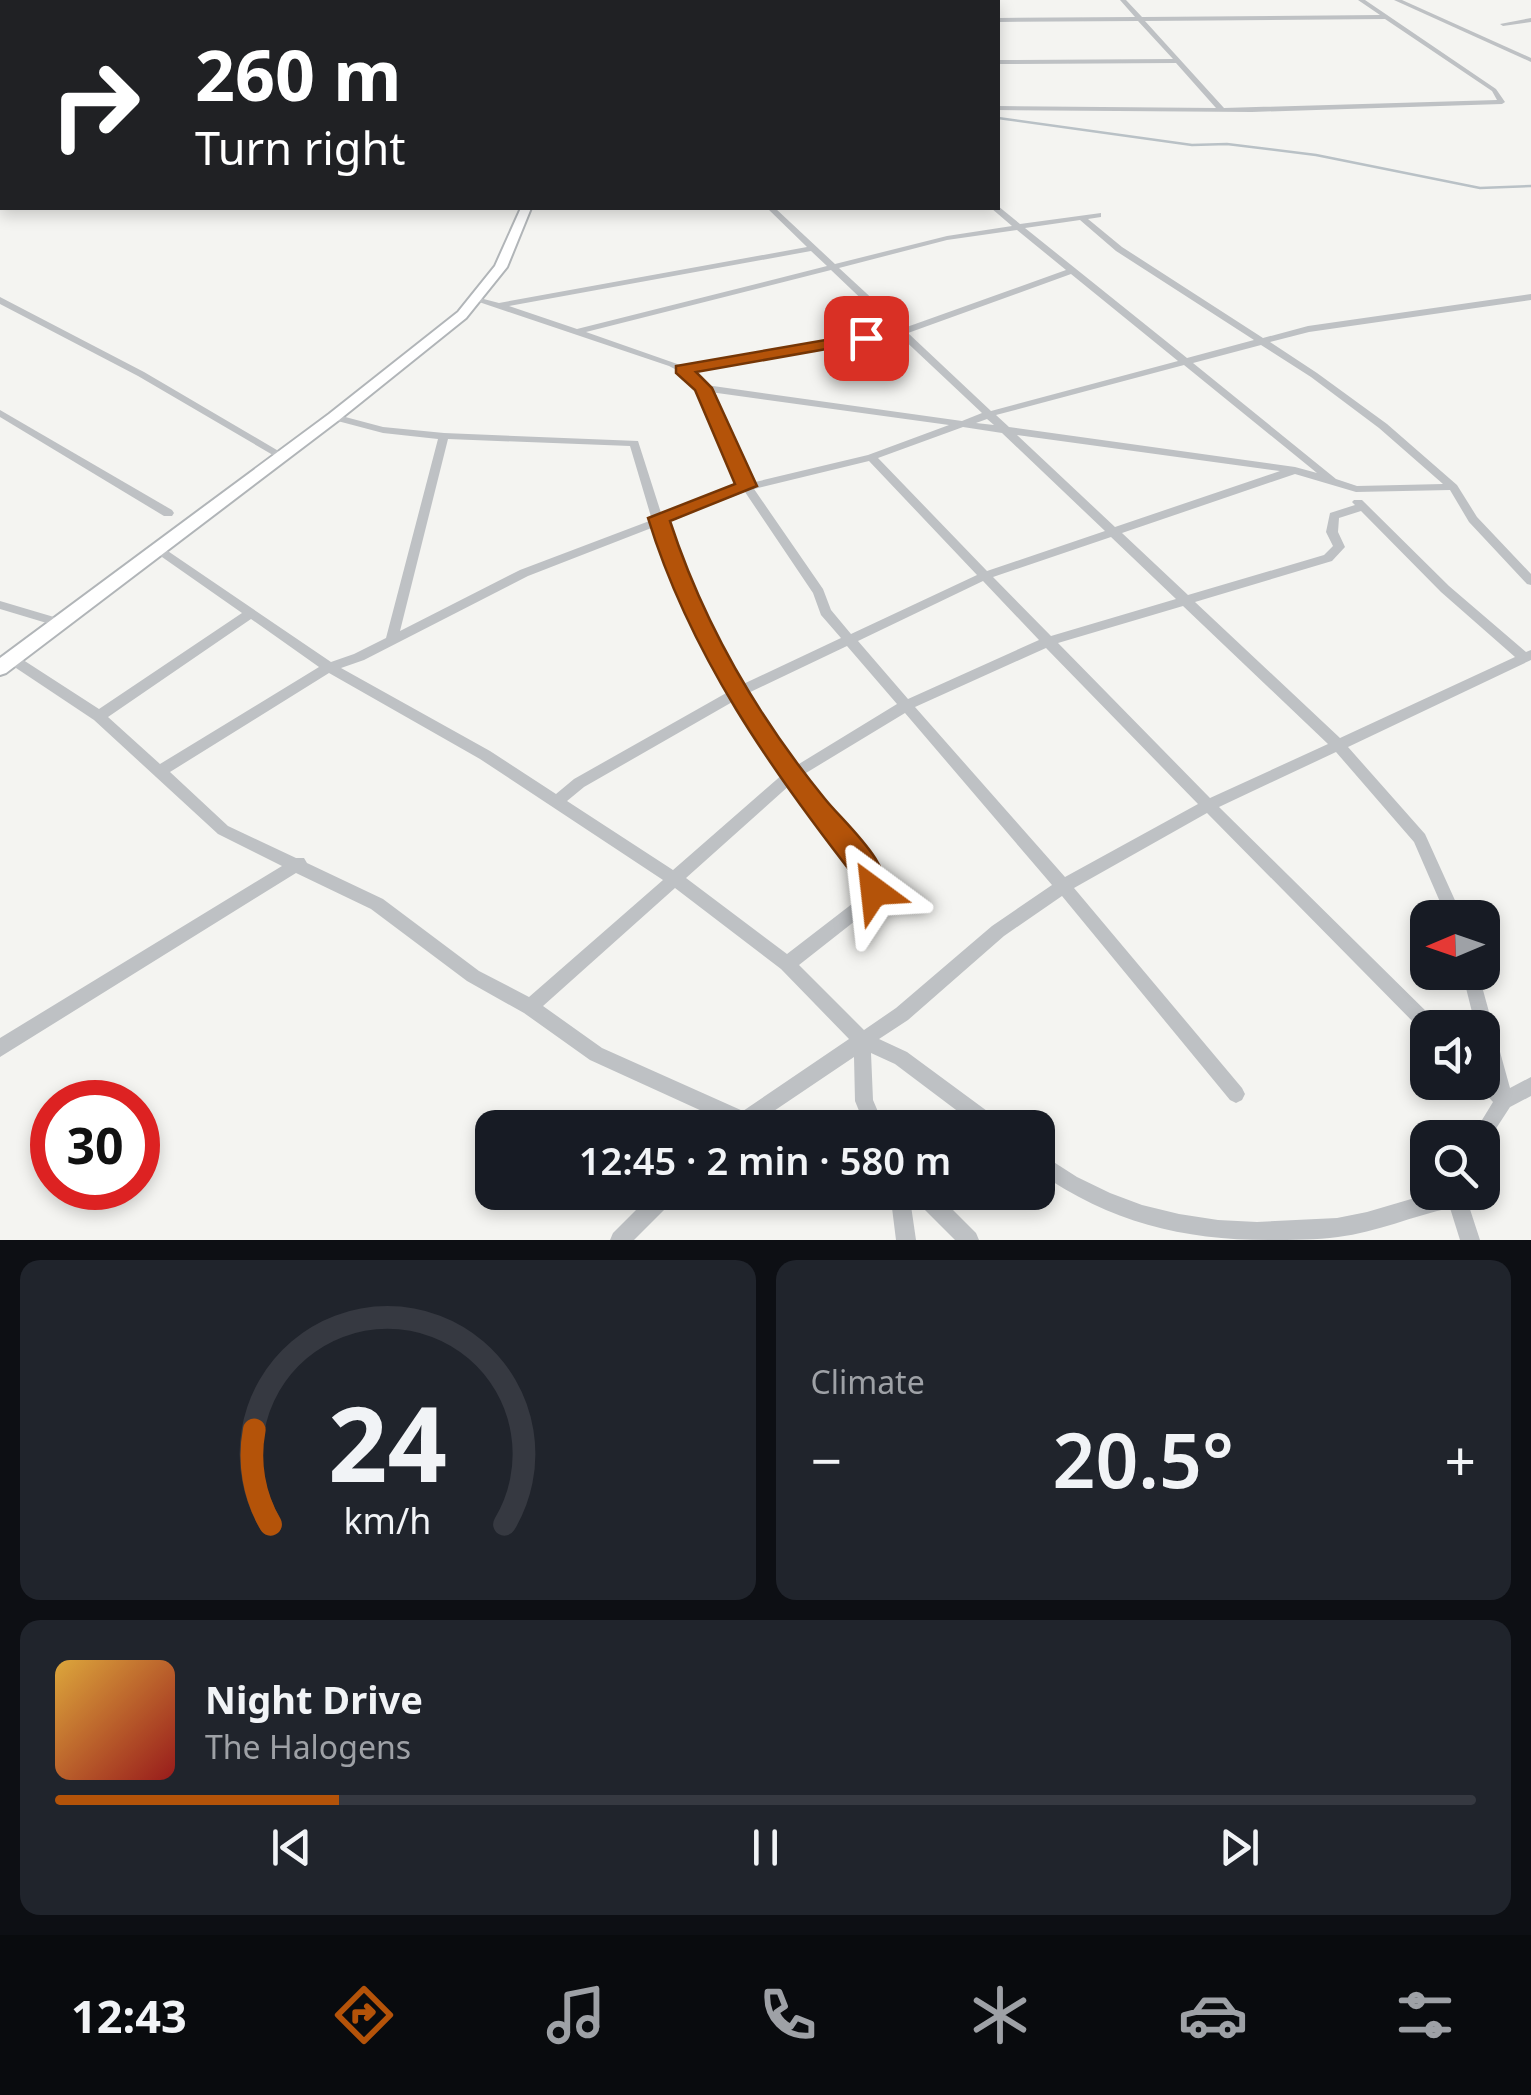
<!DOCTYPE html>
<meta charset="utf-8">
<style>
:root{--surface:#171b24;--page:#20242c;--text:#f1f3f6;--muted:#9ea1a6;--line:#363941;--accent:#b45309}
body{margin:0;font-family:"Noto Sans",sans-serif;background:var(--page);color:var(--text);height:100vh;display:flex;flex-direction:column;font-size:38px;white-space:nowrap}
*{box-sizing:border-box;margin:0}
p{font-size:32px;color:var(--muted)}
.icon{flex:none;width:55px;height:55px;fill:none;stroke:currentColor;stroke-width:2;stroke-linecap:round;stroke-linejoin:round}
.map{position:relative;height:1240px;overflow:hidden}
.details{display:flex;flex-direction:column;gap:20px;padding:20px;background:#0d0f14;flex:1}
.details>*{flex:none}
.top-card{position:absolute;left:0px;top:0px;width:1000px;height:210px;box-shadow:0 5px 15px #0003;background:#202124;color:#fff;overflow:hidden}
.needle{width:65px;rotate:268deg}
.controls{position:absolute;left:1410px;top:900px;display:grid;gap:20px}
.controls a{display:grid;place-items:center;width:90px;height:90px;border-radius:20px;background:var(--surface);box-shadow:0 5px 15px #0003;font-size:50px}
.speed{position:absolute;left:30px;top:1080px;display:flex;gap:20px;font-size:50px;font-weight:700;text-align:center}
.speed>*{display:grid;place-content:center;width:130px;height:130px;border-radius:50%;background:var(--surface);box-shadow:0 5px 15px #0003;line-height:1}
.speed .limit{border:15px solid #d22;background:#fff;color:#111}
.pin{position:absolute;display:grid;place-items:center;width:85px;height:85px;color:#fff;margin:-42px;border-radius:20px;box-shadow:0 5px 15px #0006}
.me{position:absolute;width:110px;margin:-55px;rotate:330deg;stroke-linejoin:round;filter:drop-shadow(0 0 8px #0008)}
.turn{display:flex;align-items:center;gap:35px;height:210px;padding:0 30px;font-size:45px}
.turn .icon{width:130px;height:130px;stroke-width:2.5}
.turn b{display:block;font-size:70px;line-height:85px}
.big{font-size:75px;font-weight:600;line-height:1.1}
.details .card{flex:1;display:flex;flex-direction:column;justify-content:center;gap:15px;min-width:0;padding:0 35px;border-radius:20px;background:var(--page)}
.details .dial{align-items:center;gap:0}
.dial svg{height:260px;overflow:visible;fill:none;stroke:var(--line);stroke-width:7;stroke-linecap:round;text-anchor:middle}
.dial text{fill:var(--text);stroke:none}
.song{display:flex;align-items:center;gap:30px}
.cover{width:120px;height:120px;border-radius:15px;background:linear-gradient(135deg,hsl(40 70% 55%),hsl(0 70% 35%))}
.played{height:10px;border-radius:5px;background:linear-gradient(90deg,var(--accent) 20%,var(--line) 20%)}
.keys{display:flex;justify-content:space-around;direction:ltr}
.heat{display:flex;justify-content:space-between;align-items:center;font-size:55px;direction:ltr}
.details .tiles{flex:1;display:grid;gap:20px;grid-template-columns:1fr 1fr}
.card:last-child{grid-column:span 2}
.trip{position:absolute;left:475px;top:1110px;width:580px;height:100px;border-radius:20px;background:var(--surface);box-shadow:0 5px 15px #0003;font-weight:600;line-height:100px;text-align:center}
.tab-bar{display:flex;height:160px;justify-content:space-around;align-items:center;background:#090b0e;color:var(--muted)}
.tab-bar .icon{width:70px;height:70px}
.tab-bar .current{color:var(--accent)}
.tab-bar b{font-size:45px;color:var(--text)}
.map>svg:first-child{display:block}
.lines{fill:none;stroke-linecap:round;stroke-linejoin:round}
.stream{stroke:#b9c1c6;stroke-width:2.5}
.major-casing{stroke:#b1b5b8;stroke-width:4}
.minor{fill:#bec1c4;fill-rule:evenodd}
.major{fill:#fff;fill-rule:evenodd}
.route{fill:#b45309;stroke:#753606;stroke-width:2.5}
</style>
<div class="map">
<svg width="1531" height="1240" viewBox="0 0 1531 1240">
<rect width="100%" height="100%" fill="#f4f4f1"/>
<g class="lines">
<path class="stream" d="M998 118 1192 145 1227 144 1316 155 1480 188 1531 186"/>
<g class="major-casing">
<path id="major" d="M521 208H531L507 267 466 318 339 420 6 673 0 675V658L329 414 458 312 495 266Z"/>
</g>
<g class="minor">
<path d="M270 0H280L273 2H265Z"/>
<path d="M380 0H386L384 2H380Z"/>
<path d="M439 0H445L443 2H439Z"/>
<path d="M728 0H734V2H729Z"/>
<path d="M862 0H868V2H863Z"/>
<path d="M1120 0H1126L1142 17 1380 15 1358 0H1365L1496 89 1505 102 1502 104 1252 112 998 110V106L1216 108 1176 63 998 64V60L1173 59 1138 21 998 22V18L1135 17ZM1385 19 1492 91 1497 100 1224 108 1145 21Z"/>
<path d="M1394 0H1402L1531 58V62Z"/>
<path d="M2 10V14L0 15V11Z"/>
<path d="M1531 18V22L1503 26 1500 24Z"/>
<path d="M0 28 2 29V33L0 32Z"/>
<path d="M2 92V97L0 98V93Z"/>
<path d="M0 110H2V114L0 115Z"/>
<path d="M0 205H2V208H6L0 209Z"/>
<path d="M998 206 1020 224 1101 213V217L1088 219 1122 247 1263 338 1308 326 1531 294V300L1309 332 1270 342 1317 373 1387 424 1457 485 1477 517 1531 574V585L1527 584 1469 522 1450 490 1356 492 1295 474 1122 533 1188 595 1324 555 1333 546 1326 532 1330 513 1355 505 1352 502 1354 500H1362L1449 586 1526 652 1531 650V660L1348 747 1425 834 1463 918H1447L1414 842 1336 752 1219 807 1437 1022 1439 1028H1428V1035L1425 1034 1207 813 1074 888 1242 1088 1245 1094 1242 1100 1236 1103 1230 1100 1062 896 1004 936 908 1020 879 1039 907 1052 1002 1122 1005 1128H980L895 1064 871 1053 873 1100 885 1128H866L855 1101 854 1057 762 1119 767 1122 770 1128H724L726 1122 590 1060 524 1013 467 981 371 909 296 873 0 1057V1038L282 866 218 834 94 720 7 662 6 659 7 656H17L99 709 242 613 152 550 150 547 156 543 331 662 354 654 386 638 438 439 383 433 330 419V415L334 414 383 427 444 433 638 441 662 516 741 485 698 388 690 377 669 366 476 301V297L499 303 807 247 767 208H775L835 264 947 236 1012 226 991 208ZM1080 220 1116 251 1254 340 1187 358 1025 228ZM1017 230 1066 270 904 328 839 268 947 240ZM811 251 827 266 577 329 509 306ZM831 270 894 330 683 366 586 332ZM1071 274 1178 361 991 411 908 333ZM899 335 982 413 962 421 706 385 696 373 692 370ZM1261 345 1311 377 1379 428 1443 484 1357 486 1336 479 1193 363ZM1184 365 1317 473 1295 467 1009 427 996 415ZM710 392 949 425 868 455 751 483ZM987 419 994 425 976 423ZM963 427 1002 433 1105 531 987 571 878 458ZM1017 435 1280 471 1115 527ZM448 439 630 446 652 520 520 570 400 631ZM869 461 977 575 851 634 831 610 823 589 754 489ZM745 492 813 593 821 615 841 638 739 686C708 634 683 581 664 523ZM1361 511 1441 592 1515 657 1340 738 1195 602 1332 561 1345 547 1338 532 1339 518ZM654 527C672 585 698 639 728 692L574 779 556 794 490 751 341 668 364 660 528 576ZM1111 537 1176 599 1051 636 993 577ZM983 581 1039 640 908 699 858 641ZM1183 606 1328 744 1210 798 1058 643ZM251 619 319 667 160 764 108 717ZM847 646 897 704 794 767 744 695ZM1046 648 1198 804 1065 877 915 707ZM329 673 480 759 663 880 529 997 479 971 383 899 307 863 304 858H296L228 826 170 772ZM734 701 783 774 673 870 567 801 584 787ZM905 713 1052 885 992 926 896 1008 864 1030 799 965 874 906 880 877 801 776ZM791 784 864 879 861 897 787 954 686 878ZM675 888 781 969 849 1039 743 1111 602 1048 543 1006Z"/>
<path d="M0 297 144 372 287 456 286 458H278L138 376 0 304Z"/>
<path d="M0 410 172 510 174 513 172 516H164L0 417Z"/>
<path d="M0 601 64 620 66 623 60 627 0 609Z"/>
<path d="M1462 972H1478L1510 1088 1531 1077V1096L1510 1107 1486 1144 1482 1146V1138H1471L1493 1102 1475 1082H1482V1070L1488 1073 1482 1052V1028H1476Z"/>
<path d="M1038 1152 1077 1177 1110 1193 1142 1205 1179 1214 1218 1220 1257 1222 1337 1218 1367 1212 1435 1192H1467L1466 1197 1480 1240H1460L1450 1208C1413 1216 1377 1232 1338 1237 1316 1240 1292 1240 1269 1240 1182 1240 1110 1222 1038 1172Z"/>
<path d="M654 1192H677L675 1199 634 1240H610L613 1233Z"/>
<path d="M890 1192H909L916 1240H896Z"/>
<path d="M912 1192H935L976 1233 979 1240H955L914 1199Z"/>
</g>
<use href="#major" class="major"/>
</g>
<path class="route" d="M866 333 872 334V341L696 372 712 388 757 486 670 521C703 622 758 717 825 799 844 823 898 868 884 900L874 903 863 900 858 881C771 770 690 655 648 518L735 484 695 390 676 373V366Z"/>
</svg>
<div class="controls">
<a><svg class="needle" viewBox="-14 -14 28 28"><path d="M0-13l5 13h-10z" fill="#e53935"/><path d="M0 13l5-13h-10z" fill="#9ea1a6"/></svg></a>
<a><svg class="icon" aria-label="sound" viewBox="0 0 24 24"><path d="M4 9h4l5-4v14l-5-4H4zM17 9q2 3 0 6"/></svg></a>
<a><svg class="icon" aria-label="search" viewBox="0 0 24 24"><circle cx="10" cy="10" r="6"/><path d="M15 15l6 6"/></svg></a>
</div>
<div class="speed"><div class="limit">30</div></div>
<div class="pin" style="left:866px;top:338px;background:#d93025"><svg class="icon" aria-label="arrive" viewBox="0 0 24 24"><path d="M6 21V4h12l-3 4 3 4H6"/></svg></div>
<svg class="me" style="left:874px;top:891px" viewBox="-20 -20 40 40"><path d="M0-17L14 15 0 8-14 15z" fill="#b45309" stroke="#fff" stroke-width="4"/></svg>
<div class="trip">12:45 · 2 min · 580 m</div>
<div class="top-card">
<div class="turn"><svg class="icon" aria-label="right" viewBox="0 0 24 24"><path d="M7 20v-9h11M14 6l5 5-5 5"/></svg><div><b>260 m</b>Turn right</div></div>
</div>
</div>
<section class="details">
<div class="tiles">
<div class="card dial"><svg viewBox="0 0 100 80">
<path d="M14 69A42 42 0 1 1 86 69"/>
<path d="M14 69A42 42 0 0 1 9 40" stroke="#b45309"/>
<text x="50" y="56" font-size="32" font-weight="700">24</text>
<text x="50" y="72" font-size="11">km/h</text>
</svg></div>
<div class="card"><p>Climate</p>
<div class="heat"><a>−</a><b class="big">20.5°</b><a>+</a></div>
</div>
<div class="card">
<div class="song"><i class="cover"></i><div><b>Night Drive</b><p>The Halogens</p></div></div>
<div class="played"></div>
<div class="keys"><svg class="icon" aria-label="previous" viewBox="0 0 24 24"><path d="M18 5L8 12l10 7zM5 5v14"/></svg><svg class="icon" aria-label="pause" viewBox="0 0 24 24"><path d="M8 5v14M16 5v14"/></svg><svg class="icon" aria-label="next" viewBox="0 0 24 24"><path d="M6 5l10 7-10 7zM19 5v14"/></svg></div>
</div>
</div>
</section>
<nav class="tab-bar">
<b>12:43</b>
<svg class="icon current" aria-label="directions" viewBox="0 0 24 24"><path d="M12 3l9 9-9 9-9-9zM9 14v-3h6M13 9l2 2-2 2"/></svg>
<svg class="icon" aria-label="music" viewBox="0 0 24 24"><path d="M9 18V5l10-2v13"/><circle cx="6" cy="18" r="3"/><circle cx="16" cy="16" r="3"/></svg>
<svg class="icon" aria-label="phone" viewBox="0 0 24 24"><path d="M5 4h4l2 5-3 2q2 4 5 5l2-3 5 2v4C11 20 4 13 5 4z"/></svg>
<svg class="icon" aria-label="climate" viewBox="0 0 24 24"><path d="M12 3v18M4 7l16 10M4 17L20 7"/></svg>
<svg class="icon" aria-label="car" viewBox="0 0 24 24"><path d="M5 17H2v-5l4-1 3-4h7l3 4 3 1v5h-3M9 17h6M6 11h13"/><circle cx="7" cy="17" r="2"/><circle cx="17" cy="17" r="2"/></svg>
<svg class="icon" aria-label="filters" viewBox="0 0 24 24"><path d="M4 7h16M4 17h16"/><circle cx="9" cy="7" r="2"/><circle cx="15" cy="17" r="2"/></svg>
</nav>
